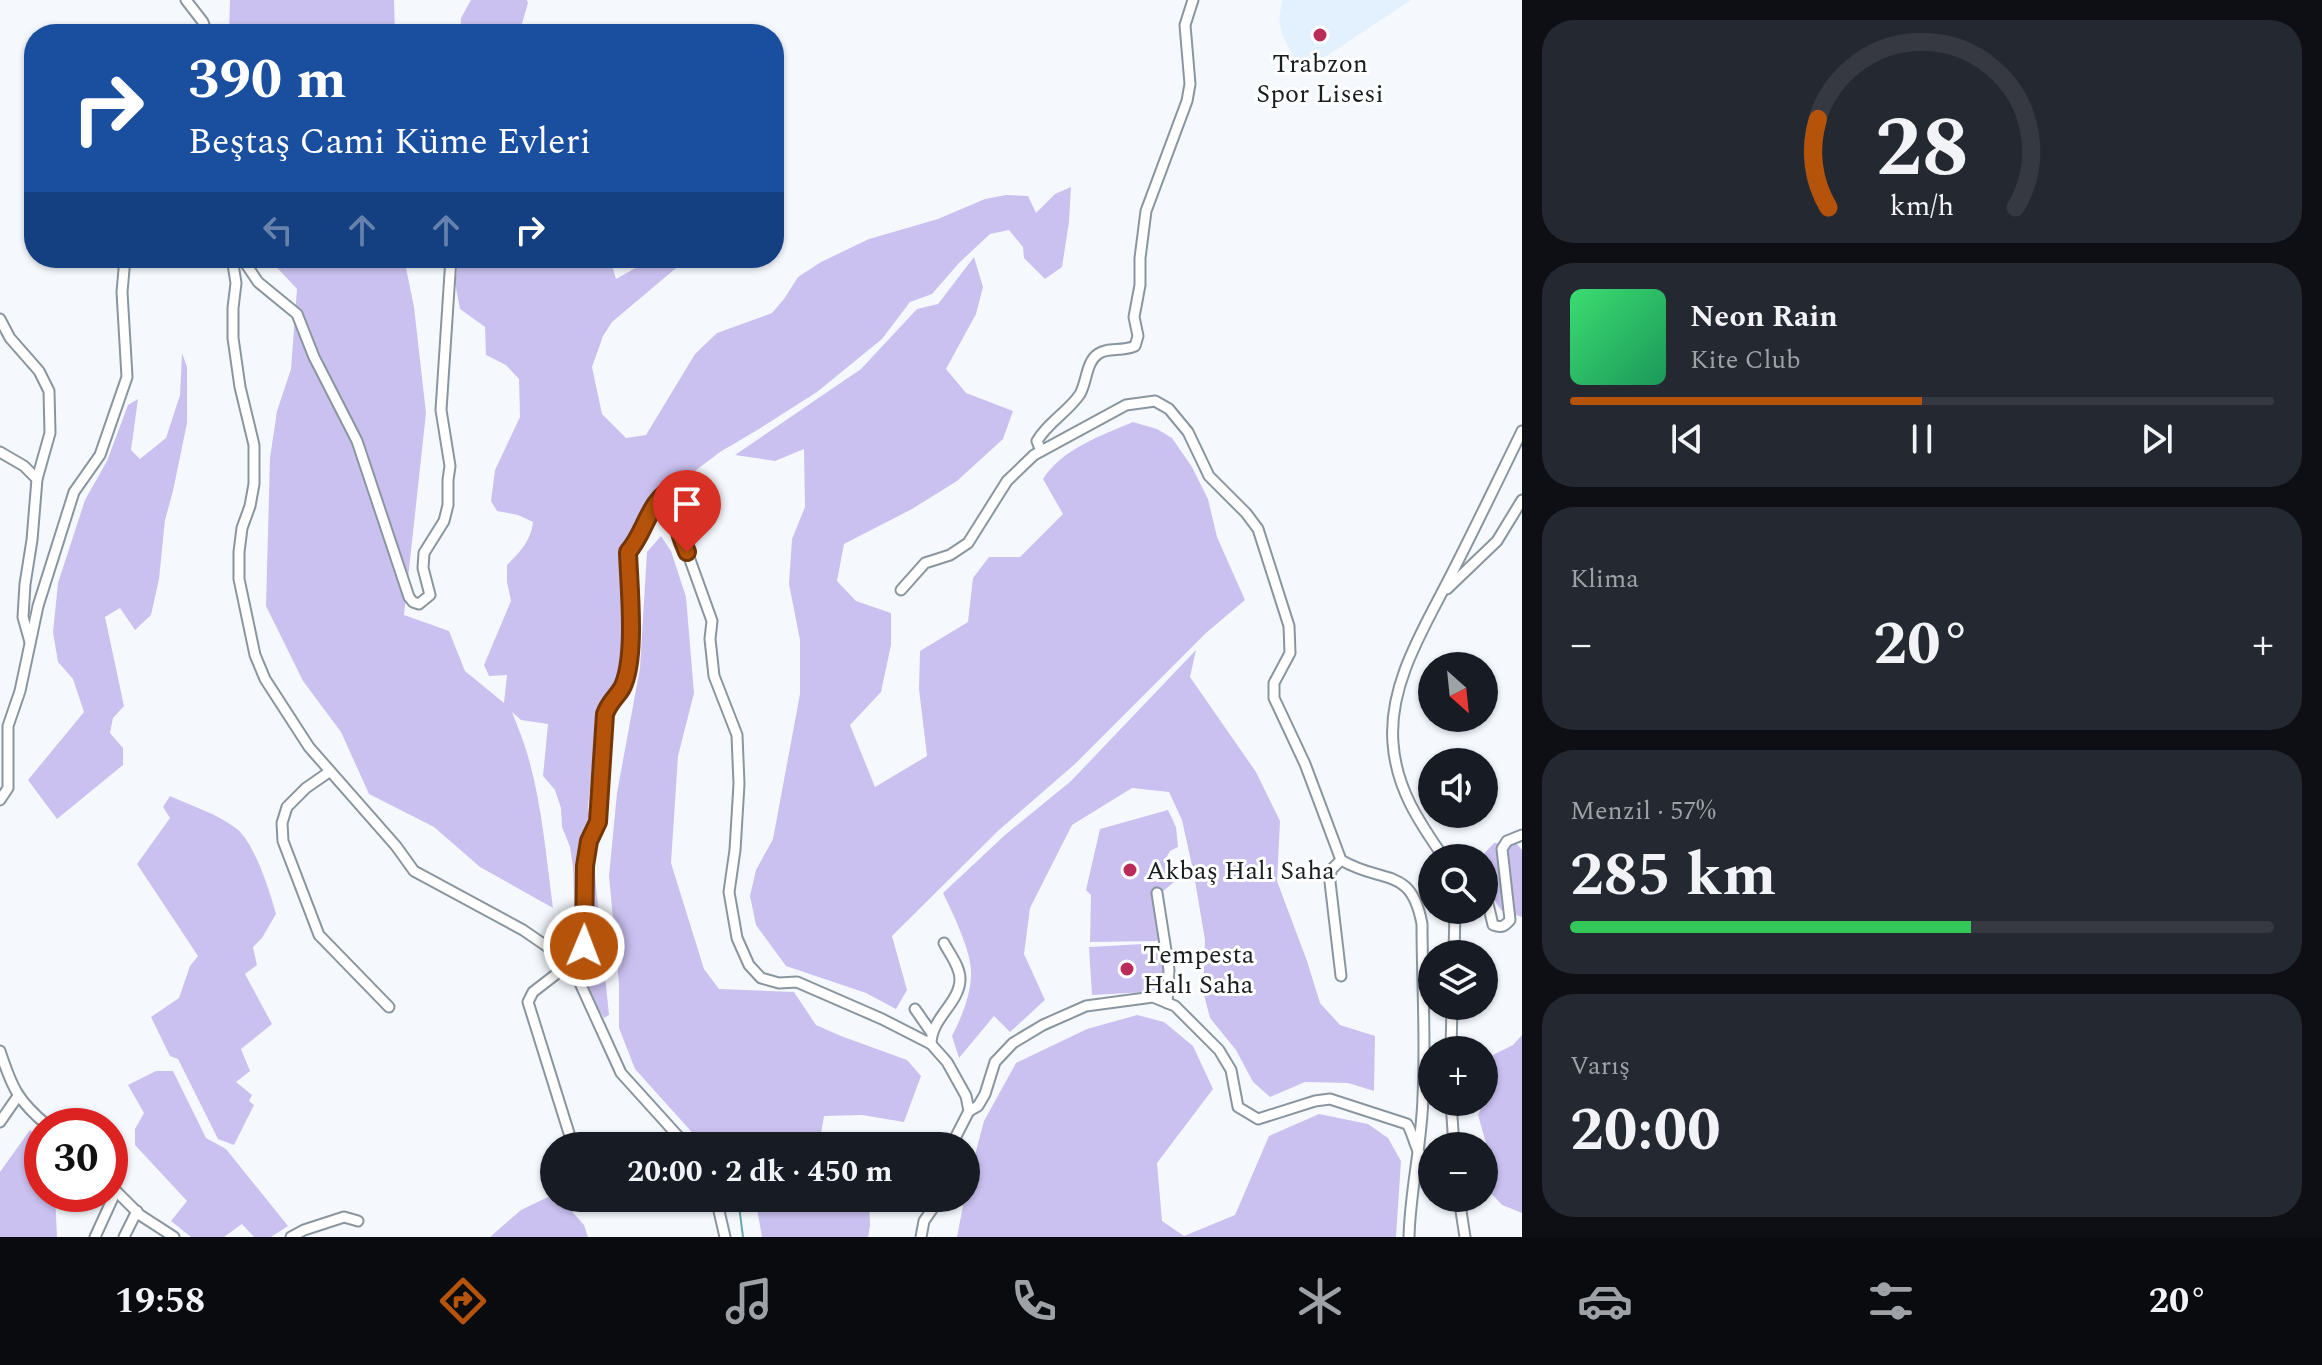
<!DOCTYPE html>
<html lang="tr">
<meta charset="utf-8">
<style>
:root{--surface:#171b24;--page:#242831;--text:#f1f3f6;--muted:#9ea1a6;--line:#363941;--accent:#b45309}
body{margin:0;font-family:Spectral,serif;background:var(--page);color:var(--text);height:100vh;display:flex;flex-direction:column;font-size:30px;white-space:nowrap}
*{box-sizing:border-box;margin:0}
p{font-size:26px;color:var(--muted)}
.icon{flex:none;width:44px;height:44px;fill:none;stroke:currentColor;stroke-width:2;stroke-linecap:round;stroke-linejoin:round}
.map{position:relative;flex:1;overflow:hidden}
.drawer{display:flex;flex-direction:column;gap:20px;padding:20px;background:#0d0f14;width:800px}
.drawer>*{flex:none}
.top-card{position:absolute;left:24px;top:24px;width:760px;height:244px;border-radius:32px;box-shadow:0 2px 6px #0004;background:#1a4fa0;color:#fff;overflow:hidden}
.needle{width:52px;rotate:153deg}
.tools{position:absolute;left:1418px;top:652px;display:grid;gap:16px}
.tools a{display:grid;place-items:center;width:80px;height:80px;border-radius:50%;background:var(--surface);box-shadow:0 2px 6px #0004;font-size:40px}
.speed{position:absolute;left:24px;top:1108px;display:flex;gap:16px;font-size:40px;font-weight:700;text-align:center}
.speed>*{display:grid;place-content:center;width:104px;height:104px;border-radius:50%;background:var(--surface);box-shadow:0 2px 6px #0004;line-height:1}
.speed .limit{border:12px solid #d22;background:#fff;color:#111}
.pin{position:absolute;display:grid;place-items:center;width:68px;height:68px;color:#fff;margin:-82px -34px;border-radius:50% 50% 50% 0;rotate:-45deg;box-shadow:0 0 8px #0007}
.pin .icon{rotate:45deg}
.me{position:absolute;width:88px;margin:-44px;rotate:1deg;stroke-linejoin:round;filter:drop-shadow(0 0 6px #0008)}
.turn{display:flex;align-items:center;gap:28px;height:168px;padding:0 32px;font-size:36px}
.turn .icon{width:104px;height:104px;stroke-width:2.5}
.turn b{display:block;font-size:56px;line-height:68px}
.lanes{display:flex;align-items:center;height:76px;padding:0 32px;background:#0003;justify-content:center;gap:40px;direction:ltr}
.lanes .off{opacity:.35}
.big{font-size:60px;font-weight:700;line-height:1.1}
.drawer .tile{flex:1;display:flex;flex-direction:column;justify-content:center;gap:12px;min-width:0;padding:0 28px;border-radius:32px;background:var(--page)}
.drawer .dial{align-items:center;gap:0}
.dial svg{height:208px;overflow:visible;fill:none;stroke:var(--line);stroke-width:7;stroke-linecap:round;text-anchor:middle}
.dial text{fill:var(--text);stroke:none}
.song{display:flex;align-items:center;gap:24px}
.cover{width:96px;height:96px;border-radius:12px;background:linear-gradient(135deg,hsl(140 70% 55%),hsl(150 70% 35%))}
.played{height:8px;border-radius:4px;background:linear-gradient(90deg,var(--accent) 50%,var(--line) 50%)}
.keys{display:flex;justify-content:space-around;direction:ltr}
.heat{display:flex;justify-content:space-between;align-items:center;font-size:44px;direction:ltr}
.charge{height:12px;border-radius:6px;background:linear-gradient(90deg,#34c759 57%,var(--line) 0)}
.trip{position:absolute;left:540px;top:1132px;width:440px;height:80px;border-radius:40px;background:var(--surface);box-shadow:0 2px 6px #0004;font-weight:700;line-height:80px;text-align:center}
.tabs{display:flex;height:128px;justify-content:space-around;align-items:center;background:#090b0e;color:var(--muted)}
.tabs .icon{width:56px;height:56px}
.tabs .selected{color:var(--accent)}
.tabs b{font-size:36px;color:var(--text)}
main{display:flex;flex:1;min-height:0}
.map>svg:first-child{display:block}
.built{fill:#e3f1ff}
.green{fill:#cac1f0}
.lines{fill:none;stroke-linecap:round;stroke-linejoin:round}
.stream{stroke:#69abac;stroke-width:2}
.minor-casing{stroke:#8a969f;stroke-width:13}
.minor{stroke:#fff;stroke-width:9}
.route-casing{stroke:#753606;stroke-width:20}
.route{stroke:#b45309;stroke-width:14}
.poi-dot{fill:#ba2c59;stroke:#fff;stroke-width:3}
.labels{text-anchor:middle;stroke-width:6;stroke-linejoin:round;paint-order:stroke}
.poi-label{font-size:26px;fill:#191e21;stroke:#fff;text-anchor:start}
</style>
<main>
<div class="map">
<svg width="1522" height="1237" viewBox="0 0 1522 1237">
<rect width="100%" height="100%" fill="#f5f9fe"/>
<path class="built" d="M1282 0H1411L1301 73 1282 34 1279 19Z"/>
<g class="green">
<path d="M230 0H394L395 34H229Z"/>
<path d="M471 0H527L528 3 519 34H460L461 18Z"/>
<path d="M1071 187 1069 222 1062 267 1045 279 1024 258 1023 247 1009 230 990 234 959 263 932 294 910 302 882 339 817 392 759 429 720 452 687 477 666 488 644 511 631 541 623 551 624 636 617 682 600 705 596 727 588 807 609 1015 604 1018 589 994 575 932 573 867 570 847 562 827 561 808 555 790 543 776 548 724 521 720 512 712C517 725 523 739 527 753 542 803 546 856 553 908L480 867 434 827 369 794 341 732 303 681 266 606 270 458 277 411 291 369 297 289 268 258H404L414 307 426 413 404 615 449 631 465 671 504 703 507 675 489 676 484 665 511 601 507 582V565C520 552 531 541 533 522L518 515 497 511 491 501 495 470 520 417 519 379 506 365 486 355 485 327 460 309 455 283 459 258H610L616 279 653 258H688L612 322 603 336 592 367 602 414 626 438 646 435 695 354 717 333 772 313 784 299 798 277 821 262 869 239 938 219 985 199 1006 195 1028 196 1036 213 1055 194Z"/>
<path d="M974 257 983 287 976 314 946 369 966 393 1013 411 1003 439 957 481 912 509 844 544 837 581 856 601 891 613V645L881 692 850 725 875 787 927 756 919 689 920 651 968 622 973 578 989 557H1020L1063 514 1043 479C1062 449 1102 435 1133 422L1157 429 1172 438 1192 467 1208 499 1217 537 1245 600 1206 633 1075 764 999 830 892 936 907 990 896 1009 866 993 786 966 756 925 750 896 756 870 773 839 800 694V640L789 584 792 539 805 507 804 449 775 461 735 455 861 369 917 309 938 304Z"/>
<path d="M182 353 187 367V423L173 491 165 520 159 579 151 615 135 630 120 608 105 617 124 706 113 718 110 733 123 748V765L57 819 28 780 84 712 73 679 58 662 53 632 58 583 85 500 107 461 128 405 138 399 131 450 140 459 166 438 180 395Z"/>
<path d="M661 536 671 551 686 597 694 693 678 756 671 863 704 969 719 989 794 992 816 1025 841 1036 907 1060 921 1076 904 1122 862 1115 824 1116 819 1146H710L698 1139 635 1069 619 1028V984L609 876 617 793 640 668 647 552Z"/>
<path d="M1196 650 1190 677 1256 772 1280 821 1277 881 1307 961 1320 1003 1340 1025 1375 1036 1374 1091 1348 1083 1305 1082 1270 1097 1253 1082 1236 1050 1210 1018 1203 991 1205 940 1194 875 1182 820 1169 792 1132 788 1072 825 1030 908 1024 954 1045 1000 1010 1032 994 1016 959 1058 952 1036C961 1018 970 998 971 976 973 954 953 914 943 893L1005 835 1071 781Z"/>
<path d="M170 796C192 806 218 814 237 829 255 844 270 892 276 914L262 938 253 947 257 965 245 974 272 1024 241 1049 250 1071 236 1082 252 1095 249 1101 254 1105 234 1145 218 1139 178 1059 170 1056 151 1017 179 998 190 966 198 956 137 864 170 818 163 807Z"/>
<path d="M1168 810 1176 827 1178 847 1170 851 1166 858 1174 882 1156 897 1160 941 1090 942 1091 895 1086 890 1100 829Z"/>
<path d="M1494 843 1517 844 1522 850V917L1501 910 1484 885V858H1480Z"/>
<path d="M1162 943 1164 991 1092 995 1089 947Z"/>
<path d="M1137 1015 1164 1022 1193 1046 1213 1089 1157 1163 1162 1221 1184 1236 1235 1215 1269 1136 1319 1114 1368 1124 1388 1138 1401 1161 1396 1237H957L967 1185 984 1121 1016 1063 1087 1029Z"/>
<path d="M1522 1035V1213L1502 1205 1488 1190 1493 1168 1478 1115 1484 1102 1485 1067 1491 1056 1513 1045Z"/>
<path d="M156 1071H173L206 1138 226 1149 288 1226 271 1237H254L242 1224 224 1237H191L171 1221 187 1201 135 1145V1129L144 1113 128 1085Z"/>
<path d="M30 1130 42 1141V1194H55L57 1237H0V1172Z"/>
<path d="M554 1194V1198H560L584 1225 588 1237H490L521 1210Z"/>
<path d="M755 1198H869L870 1226 868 1237H762Z"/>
</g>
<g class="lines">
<path class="stream" d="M738 1198 743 1237"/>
<g class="minor-casing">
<g id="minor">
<path d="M186 0 203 22 207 34"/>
<path d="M232 258 236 283 233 308V338L240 387 254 445V484L250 506 242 528 239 552V579L255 655 265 679 309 747 396 846 414 871 523 930 555 952 574 970 621 1073 687 1146"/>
<path d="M242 258 258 282 297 314 314 357 357 441 409 597 413 602 419 604 430 595 423 568 424 553 444 521 448 505V480L450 466 441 410 451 258"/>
<path d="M0 319 10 338 39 371 49 391 50 433 37 479 32 540 25 584 23 617 30 642"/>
<path d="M1041 451 1037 441C1048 422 1068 412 1080 394 1087 382 1086 362 1098 354 1107 347 1122 352 1135 346L1138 336 1134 317 1140 285V258L1146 211 1187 101 1190 84 1185 25 1193 0"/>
<path d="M0 452 24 466 37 479"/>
<path d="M1447 589 1497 541 1522 500"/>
<path d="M901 590 925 563 950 555 968 543 1007 481 1034 455 1126 405 1155 401 1169 409 1188 432 1209 476 1246 513 1258 529 1289 626 1290 653 1274 683V698L1305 764 1341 860C1383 885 1411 865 1422 924 1422 981 1426 1039 1423 1096 1422 1144 1410 1190 1409 1237"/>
<path d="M329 772 306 788 287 807 282 823 283 841 319 935 389 1007"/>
<path d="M0 800 8 788V726L20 691 38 606 74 492 100 455 127 377 122 292 125 258"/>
<path d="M1444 858C1419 822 1396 788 1393 743 1388 683 1426 625 1452 573 1476 526 1499 478 1522 431"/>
<path d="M1341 860 1331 870 1330 882 1341 976"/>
<path d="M1157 893 1169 970 1167 1003"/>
<path d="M1484 898 1488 904 1493 925C1501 928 1504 927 1510 920L1502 849 1507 841 1522 835"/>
<path d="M1454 954 1455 910"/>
<path d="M568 965 533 992 528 1002 573 1146"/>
<path d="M574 970 579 966 584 946 585 866 589 841 598 822 605 714C610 701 616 698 622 688 637 659 629 585 628 552 646 532 649 500 675 487L680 490 682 495 679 508 680 532 712 621 710 639 714 676 737 735 739 784 735 850 729 892 737 938 749 965 761 978 779 983 797 982 882 1019 931 1044 947 1062 966 1096 969 1111 951 1146"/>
<path d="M915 1009 931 1032"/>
<path d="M931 1044C931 1018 960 1003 960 979 960 966 949 953 944 943"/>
<path d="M1451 1050 1452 1006"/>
<path d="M0 1051C12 1088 18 1101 48 1126"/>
<path d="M1451 1102 1454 1146"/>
<path d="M969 1111 978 1106 985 1094 995 1062 1013 1043 1043 1025 1086 1006 1153 997 1175 1006 1219 1050 1231 1070 1238 1107 1258 1119 1315 1101 1330 1099 1407 1124C1416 1138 1414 1157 1432 1163"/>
<path d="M0 1122 18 1096"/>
<path d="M110 1185 140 1215 174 1237"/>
<path d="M716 1198 725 1237"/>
<path d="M1459 1198 1465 1237"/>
<path d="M95 1237 116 1191"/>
<path d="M124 1237 137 1211"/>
<path d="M291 1237 304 1230 344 1217 358 1221"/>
<path d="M921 1237 924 1221 940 1198"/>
</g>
</g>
<use href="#minor" class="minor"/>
</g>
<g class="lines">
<g class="route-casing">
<path id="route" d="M584 946 585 866 589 841 598 822 605 714C610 701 616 698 622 688 637 659 629 585 628 552 646 532 648 500 675 487 687 496 677 517 680 532 681 539 685 546 687 552"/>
</g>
<use href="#route" class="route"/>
</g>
<g class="poi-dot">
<circle cx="1320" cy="35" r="8"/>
<circle cx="1130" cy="870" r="8"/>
<circle cx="1127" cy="969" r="8"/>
</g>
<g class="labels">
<g class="poi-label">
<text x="1320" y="72" text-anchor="middle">Trabzon<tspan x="1320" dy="30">Spor Lisesi</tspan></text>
<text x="1146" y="879">Akbaş Halı Saha</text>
<text x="1143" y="963">Tempesta<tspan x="1143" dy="30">Halı Saha</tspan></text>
</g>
</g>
</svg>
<div class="tools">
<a><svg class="needle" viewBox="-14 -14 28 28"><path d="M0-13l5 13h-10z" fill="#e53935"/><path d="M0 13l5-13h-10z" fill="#9ea1a6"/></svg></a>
<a><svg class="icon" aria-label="sound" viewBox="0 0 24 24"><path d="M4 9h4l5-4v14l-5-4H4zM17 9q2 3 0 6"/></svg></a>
<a><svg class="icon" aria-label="search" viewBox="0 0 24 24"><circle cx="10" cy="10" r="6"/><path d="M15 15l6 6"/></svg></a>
<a><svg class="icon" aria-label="layers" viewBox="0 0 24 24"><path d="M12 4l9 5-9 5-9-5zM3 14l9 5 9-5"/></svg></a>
<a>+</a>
<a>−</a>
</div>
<div class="speed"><div class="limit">30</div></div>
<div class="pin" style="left:687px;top:552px;background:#d93025"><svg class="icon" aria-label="arrive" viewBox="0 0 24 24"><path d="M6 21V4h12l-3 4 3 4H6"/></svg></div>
<svg class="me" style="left:584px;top:946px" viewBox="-20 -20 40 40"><circle r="17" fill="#b45309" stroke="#fff" stroke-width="3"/><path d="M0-11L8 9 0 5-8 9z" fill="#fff"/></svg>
<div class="trip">20:00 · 2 dk · 450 m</div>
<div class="top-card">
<div class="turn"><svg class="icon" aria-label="right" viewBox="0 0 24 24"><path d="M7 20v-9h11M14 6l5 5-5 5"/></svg><div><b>390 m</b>Beştaş Cami Küme Evleri</div></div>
<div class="lanes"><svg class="icon off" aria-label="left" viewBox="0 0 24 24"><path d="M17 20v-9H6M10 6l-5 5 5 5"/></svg><svg class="icon off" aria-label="ahead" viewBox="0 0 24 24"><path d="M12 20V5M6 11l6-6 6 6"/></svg><svg class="icon off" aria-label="ahead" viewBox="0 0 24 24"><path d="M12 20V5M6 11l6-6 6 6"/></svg><svg class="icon" aria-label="right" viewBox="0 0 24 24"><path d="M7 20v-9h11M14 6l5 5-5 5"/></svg></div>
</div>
</div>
<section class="drawer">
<div class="tile dial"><svg viewBox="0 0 100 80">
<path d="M14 69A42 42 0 1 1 86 69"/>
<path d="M14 69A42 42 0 0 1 10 35" stroke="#b45309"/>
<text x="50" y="56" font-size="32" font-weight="700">28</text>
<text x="50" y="72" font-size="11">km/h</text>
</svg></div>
<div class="tile">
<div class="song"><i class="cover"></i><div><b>Neon Rain</b><p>Kite Club</p></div></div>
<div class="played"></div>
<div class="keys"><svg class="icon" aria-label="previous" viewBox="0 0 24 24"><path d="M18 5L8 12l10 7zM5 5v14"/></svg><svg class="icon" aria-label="pause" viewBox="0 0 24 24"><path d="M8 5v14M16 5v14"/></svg><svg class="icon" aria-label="next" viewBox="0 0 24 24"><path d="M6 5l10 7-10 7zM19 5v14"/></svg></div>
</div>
<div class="tile"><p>Klima</p>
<div class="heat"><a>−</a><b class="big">20°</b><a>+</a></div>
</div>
<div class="tile"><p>Menzil · 57%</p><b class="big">285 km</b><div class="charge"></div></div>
<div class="tile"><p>Varış</p><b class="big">20:00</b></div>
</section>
</main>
<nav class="tabs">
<b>19:58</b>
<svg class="icon selected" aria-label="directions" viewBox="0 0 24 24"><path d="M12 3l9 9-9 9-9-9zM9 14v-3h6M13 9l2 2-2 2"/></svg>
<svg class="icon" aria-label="music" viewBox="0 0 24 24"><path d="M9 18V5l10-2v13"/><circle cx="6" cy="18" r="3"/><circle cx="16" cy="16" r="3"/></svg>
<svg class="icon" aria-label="phone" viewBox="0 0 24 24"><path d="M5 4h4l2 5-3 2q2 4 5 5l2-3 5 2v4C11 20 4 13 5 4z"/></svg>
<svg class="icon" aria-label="climate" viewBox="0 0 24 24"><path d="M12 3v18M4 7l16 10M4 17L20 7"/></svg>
<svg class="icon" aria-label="car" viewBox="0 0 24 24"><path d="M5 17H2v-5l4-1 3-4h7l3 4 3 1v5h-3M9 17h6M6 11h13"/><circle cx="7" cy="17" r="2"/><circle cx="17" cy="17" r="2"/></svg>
<svg class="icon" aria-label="filters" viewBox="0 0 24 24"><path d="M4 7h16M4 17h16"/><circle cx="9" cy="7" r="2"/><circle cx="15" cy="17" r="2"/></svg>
<b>20°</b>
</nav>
